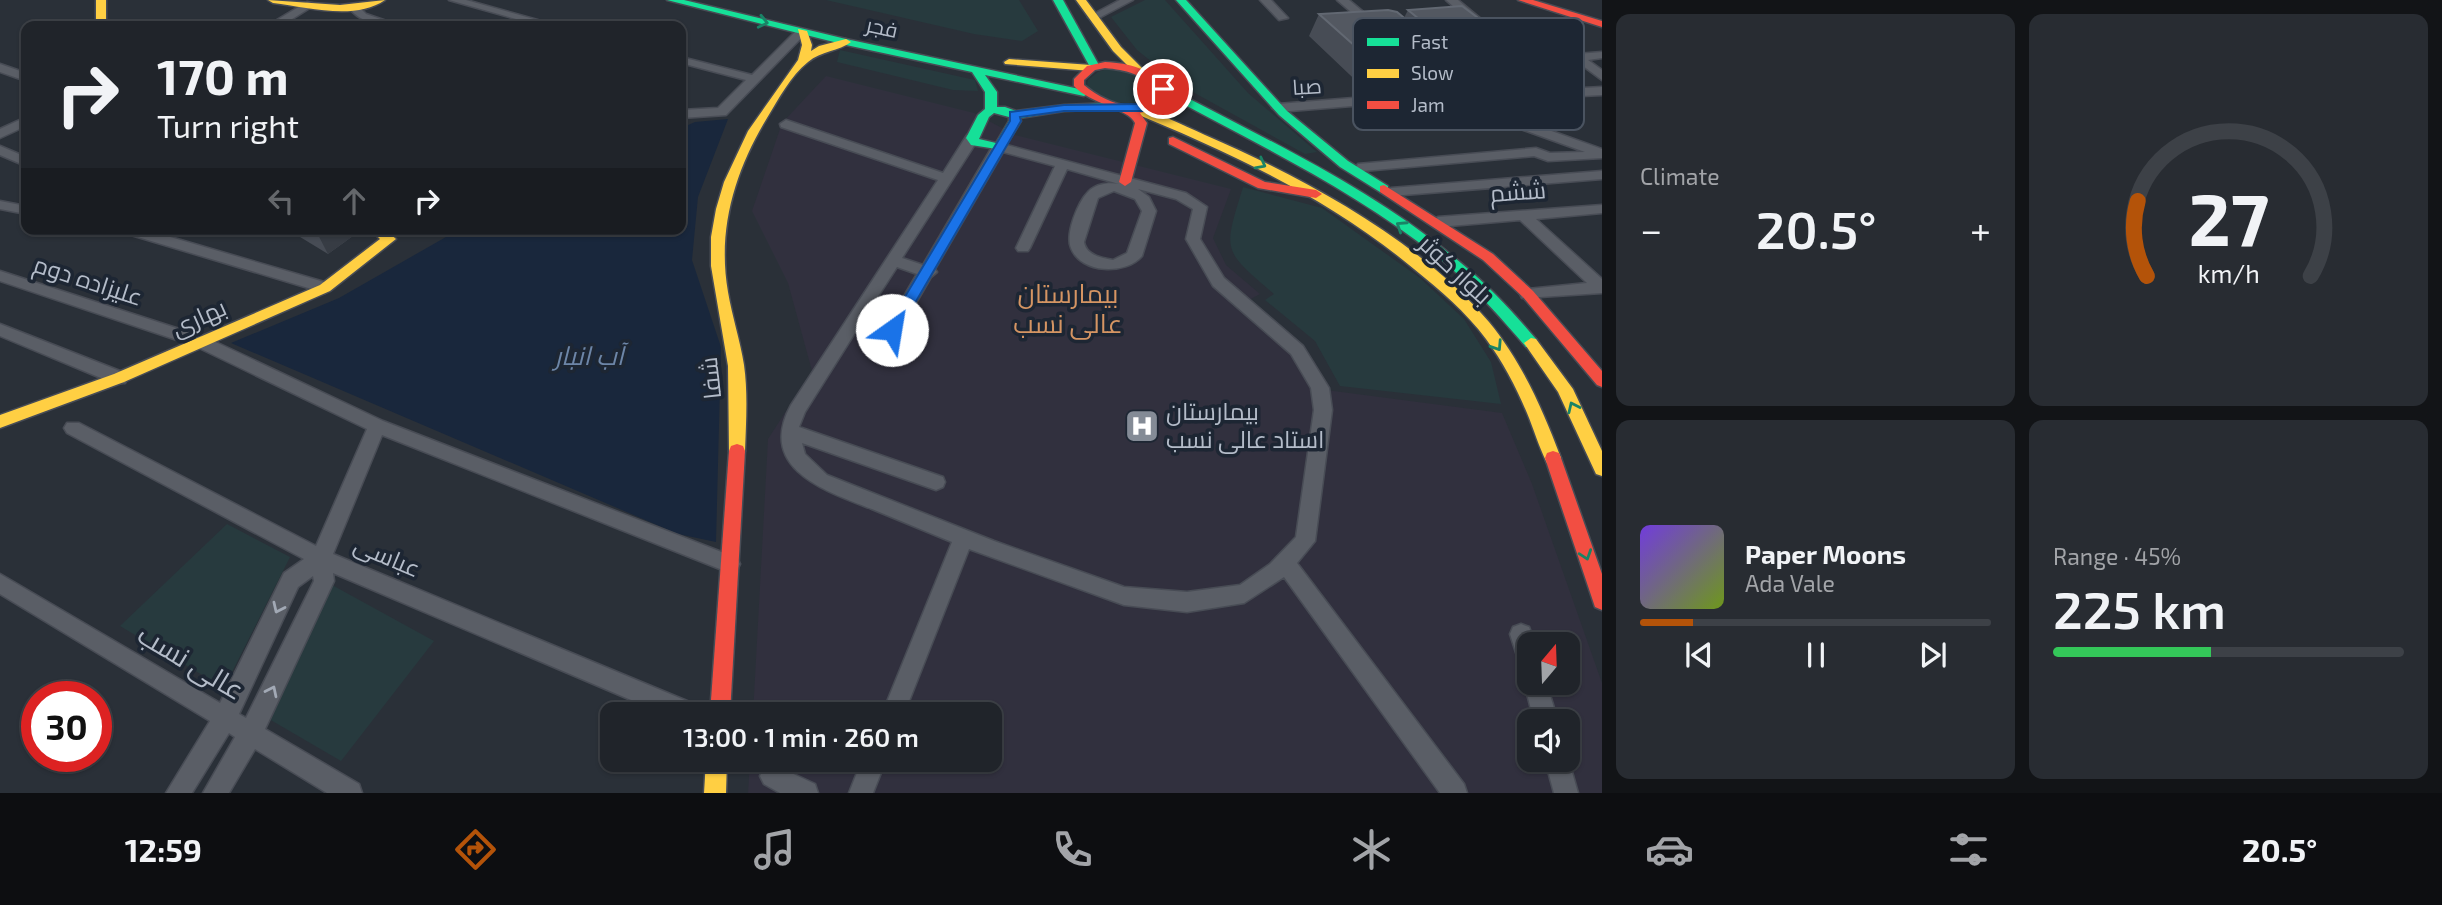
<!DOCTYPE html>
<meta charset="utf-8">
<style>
:root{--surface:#20242a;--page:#282c32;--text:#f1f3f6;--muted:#a2a4a8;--line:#3d4147;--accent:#b45309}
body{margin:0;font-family:"Exo 2",Cairo,sans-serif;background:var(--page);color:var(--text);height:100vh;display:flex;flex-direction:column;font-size:26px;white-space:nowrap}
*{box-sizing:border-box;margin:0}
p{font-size:23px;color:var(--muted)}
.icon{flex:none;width:38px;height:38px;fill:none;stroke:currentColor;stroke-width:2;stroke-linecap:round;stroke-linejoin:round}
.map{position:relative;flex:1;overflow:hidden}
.details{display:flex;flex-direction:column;gap:14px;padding:14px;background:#121417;width:840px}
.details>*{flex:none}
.hud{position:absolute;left:21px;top:21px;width:665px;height:214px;border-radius:14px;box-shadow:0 2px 5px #0004,0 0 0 2px var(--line);background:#20242a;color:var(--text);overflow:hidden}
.needle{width:46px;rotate:19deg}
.controls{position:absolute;left:1517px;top:632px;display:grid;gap:14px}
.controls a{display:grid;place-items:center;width:63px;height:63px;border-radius:14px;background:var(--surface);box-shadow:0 2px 5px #0004,0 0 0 2px var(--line);font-size:35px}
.speed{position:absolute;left:21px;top:681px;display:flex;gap:14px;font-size:35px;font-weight:700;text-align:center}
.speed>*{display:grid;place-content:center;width:91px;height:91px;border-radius:50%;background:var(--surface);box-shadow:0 2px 5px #0004,0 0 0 2px var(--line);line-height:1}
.speed .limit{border:10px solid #d22;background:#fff;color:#111}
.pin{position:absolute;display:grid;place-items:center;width:60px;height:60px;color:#fff;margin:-30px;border:4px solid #fff;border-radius:50%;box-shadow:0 2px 7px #0007}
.me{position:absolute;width:77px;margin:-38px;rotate:32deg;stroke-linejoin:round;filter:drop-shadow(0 0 5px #0008)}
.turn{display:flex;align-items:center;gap:24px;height:147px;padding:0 21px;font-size:32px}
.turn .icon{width:91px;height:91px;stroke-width:2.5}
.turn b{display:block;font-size:49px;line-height:60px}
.lanes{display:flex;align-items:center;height:66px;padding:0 21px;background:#0003;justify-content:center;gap:35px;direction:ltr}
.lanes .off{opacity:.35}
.big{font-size:52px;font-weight:600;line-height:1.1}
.details .card{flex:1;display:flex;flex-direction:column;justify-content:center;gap:10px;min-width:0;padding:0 24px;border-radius:14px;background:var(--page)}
.details .dial{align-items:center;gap:0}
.dial svg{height:182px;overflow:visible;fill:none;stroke:var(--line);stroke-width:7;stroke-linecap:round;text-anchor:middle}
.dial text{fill:var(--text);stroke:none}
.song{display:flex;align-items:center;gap:21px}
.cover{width:84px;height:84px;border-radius:10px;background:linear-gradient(135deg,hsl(260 70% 55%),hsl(80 70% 35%))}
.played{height:7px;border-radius:4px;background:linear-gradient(90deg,var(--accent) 15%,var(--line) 15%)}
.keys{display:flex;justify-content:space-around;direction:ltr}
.heat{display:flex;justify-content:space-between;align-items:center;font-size:38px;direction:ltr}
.charge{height:10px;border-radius:5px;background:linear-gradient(90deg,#34c759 45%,var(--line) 0)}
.details .tiles{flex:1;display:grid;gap:14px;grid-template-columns:repeat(2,1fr)}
.trip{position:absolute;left:600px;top:702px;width:402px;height:70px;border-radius:14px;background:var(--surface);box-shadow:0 2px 5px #0004,0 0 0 2px var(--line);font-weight:600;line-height:70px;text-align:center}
.dock{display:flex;height:112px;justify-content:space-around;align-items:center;background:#0d0e11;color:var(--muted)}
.dock .icon{width:49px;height:49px}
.dock .selected{color:var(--accent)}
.dock b{font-size:32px;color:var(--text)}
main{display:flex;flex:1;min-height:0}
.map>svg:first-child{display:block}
.medical{fill:#31303e;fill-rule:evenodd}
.green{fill:#273a3e}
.water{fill:#19273c}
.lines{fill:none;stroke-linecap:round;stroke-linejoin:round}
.street-casing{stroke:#484c55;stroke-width:3}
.fast-casing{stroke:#484c55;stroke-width:3}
.slow-casing{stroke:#484c55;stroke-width:3}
.jam-casing{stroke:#484c55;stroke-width:3}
.street{fill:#5a5e66;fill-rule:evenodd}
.fast{fill:#16e098;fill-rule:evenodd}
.slow{fill:#ffcf43;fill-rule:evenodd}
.jam{fill:#f24e42;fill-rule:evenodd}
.wall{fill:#474c55}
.shaded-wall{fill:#373c44}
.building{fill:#535861;stroke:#626872;stroke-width:2}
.oneway{stroke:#1a8366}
.oneway2{stroke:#a2a9b5}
.route{fill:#1a73e8;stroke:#114b97;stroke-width:2}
.labels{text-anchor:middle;stroke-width:7;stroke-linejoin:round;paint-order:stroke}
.far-street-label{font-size:21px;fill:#b4bcc9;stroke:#1d2633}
.street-label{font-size:24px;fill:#b4bcc9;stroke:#1d2633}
.poi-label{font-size:24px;fill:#b4bcc9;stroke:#1d2633;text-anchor:start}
.neighbourhood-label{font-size:26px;fill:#d59563;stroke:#1d2633}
.water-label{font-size:26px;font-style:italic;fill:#6d86a8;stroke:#1d2633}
.near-street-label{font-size:28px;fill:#b4bcc9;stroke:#1d2633}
.key{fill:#1d2633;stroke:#4a5360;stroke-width:2}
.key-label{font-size:19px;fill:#b4bcc9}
</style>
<main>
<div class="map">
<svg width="1602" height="793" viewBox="0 0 1602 793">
<rect width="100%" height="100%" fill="#2a3038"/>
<path class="medical" d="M826 76 974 113 1015 135 1231 189 1213 238 1226 265 1260 294 1249 300 1292 335 1316 368 1326 390 1502 413 1532 484 1602 683V793H748L750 760H990V714H753L768 439 812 371 788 283 752 211 782 123ZM1530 644H1568V682H1530ZM1530 721H1568V760H1530Z"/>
<g class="green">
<path d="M826 0H1019L1038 31 1022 41 974 34Z"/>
<path d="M1145 0H1165L1248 93 1317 152 1305 154 1182 86 1137 50 1111 17Z"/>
<path d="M840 50 975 80 978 91 953 90 837 62Z"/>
<path d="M1107 69 1141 75 1156 91 1148 101C1124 105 1104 104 1087 85L1088 80 1098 72Z"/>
<path d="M1243 187 1322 208 1420 278 1464 319 1491 362 1501 404 1340 386 1315 341 1265 300 1274 294C1222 249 1223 253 1243 187Z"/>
<path d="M227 524 290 557 224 688 120 626Z"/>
<path d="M332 585 434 641 341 761 269 719Z"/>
</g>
<path class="water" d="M728 119 698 197 692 260 721 347 716 542 678 534 231 343 339 298 460 229H681V128L695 122Z"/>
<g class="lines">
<g class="street-casing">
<g id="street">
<path d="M449 0H466L559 26H541Z"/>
<path d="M1120 0H1133L1097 19 1088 17Z"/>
<path d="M1260 0H1271L1288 18 1279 20Z"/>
<path d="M1337 0H1349L1380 26 1370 28Z"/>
<path d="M1446 0H1458L1493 29 1567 27 1573 30 1567 33 1497 35 1501 43 1493 53 1468 60 1464 59V55L1485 49 1489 43 1485 34Z"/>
<path d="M307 2 316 4 281 26H267Z"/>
<path d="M350 6H358L366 14 401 26C381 27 361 23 349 8Z"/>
<path d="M798 29 808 31 726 115 681 118V110L718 108 746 80 681 63V57L752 75Z"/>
<path d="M1602 52V58L1588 60 1602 70V80L1571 57 1577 54Z"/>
<path d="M1434 62 1473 94 1602 87V95L1481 101 1490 109 1602 149V158L1548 161 1534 156 1363 171 1356 167 1358 164 1536 148 1550 153 1585 152 1482 115 1462 97 1278 112 1272 108 1278 104 1454 90 1430 69V63Z"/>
<path d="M0 64 26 73V81L0 72Z"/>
<path d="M26 117V126L0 138V129Z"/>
<path d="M786 120 943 173 967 135H977L979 138 902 258 923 265 992 147 999 143 1186 193 1207 207 1200 239 1224 278 1303 346 1329 388 1332 410 1315 541 1297 563 1464 784 1467 793H1440L1284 577 1244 603 1187 612 1124 605 969 549 904 714H882L952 542C925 531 899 520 872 509 826 491 756 469 791 405L938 180 781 127 780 124ZM1003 152 1055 166 1016 248 1018 251H1028L1030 248 1067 169 1119 184C1109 182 1095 184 1088 192 1078 202 1065 234 1071 248 1081 274 1126 275 1142 256L1156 211 1149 197 1138 189 1176 199 1193 209 1186 239 1213 286 1291 354 1311 388 1314 410 1296 537 1270 564 1240 585 1187 592 1124 587 994 541 827 475 805 454 802 443 936 490 943 487 945 482 943 477 799 427 805 412 858 328 885 337 898 334 931 277 937 272 935 269ZM1114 191 1135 199 1142 211 1127 253 1113 260C1101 258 1086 255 1084 242L1098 198ZM897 267 917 274 887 325 864 318Z"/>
<path d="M0 146 26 157V166L0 155Z"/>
<path d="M1602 171V179L1391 196 1384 192 1391 188Z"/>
<path d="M0 201 26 206V214L0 209Z"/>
<path d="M1602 205V213L1536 219 1602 279V293L1522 298 1520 294 1522 290 1528 289 1587 283 1520 220 1438 227 1431 222 1438 217Z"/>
<path d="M119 229H143L331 284 333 288 325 293 121 232Z"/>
<path d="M0 271 207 338 383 421 737 558 740 564 737 570 730 573 382 435 333 554 699 706 702 714H664L333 573 334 581 265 729 359 784 362 793H327L255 749 229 793H203L235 737 229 733 192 793H166L210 721 0 594V574L220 703 284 573 304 559 67 433 64 428 67 423H79L316 546 367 429 195 346 0 281ZM313 576 314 581 246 718 239 714 298 587Z"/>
<path d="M0 324 125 373 128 378 125 383H113L0 336Z"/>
<path d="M1521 624 1529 627 1535 644H1530V682H1546L1558 721H1534L1524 682 1528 674 1522 671 1510 634 1513 627Z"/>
<path d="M1568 758 1578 793H1554L1545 760Z"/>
<path d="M862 760H886L873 793H849Z"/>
<path d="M772 764 815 784 818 793H780L764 784 760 776 764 768Z"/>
</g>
</g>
<g class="fast-casing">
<g id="fast">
<path d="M667 0H684L846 39 1084 90 1090 93 1084 96 985 75 997 92V107H1005L1016 111 1064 105 1113 103 1119 106 1113 109 1064 111 1020 118 1021 121 1003 150 971 145 966 138 978 115 985 109V92L972 72 846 45ZM994 113 1009 117V121L996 143 979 139 989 117Z"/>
<path d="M1053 0H1063L1100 67 1099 69 1090 67Z"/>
<path d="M1176 0H1186L1287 111 1348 161 1388 186V192H1380L1340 167 1279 115Z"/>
<path d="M1159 87H1167C1267 140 1374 189 1461 263 1489 286 1513 312 1536 339L1538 343 1536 347H1526C1502 319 1479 293 1452 269 1366 195 1258 145 1159 91Z"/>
</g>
</g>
<g class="slow-casing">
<g id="slow">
<rect x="96" y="0" width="10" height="26"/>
<path d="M268 0 340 5 385 0C355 21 307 7 273 3Z"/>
<path d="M1076 0H1086L1121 47 1142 68V72H1134L1113 51Z"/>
<path d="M798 29 807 31 812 45 811 51 819 46 846 39 851 42C839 51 821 51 808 62 791 75 778 100 767 118 735 171 717 229 728 292 732 316 740 340 744 365 748 393 746 423 745 451L743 456H731L729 451 728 366 711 266V237L716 209 724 182 748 131 798 60 802 45Z"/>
<path d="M1009 59 1091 65 1096 68 1091 71 1005 64 1004 62Z"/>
<path d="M1131 105C1156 112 1181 124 1205 135 1303 177 1419 240 1489 322 1522 362 1543 410 1561 458L1559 463H1547C1539 447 1534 430 1527 413 1516 387 1503 362 1486 339 1466 312 1440 290 1414 269 1329 198 1229 152 1127 110L1125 108Z"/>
<path d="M370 229H385L396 239 330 291 124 382 0 428V415L114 374 320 285 380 239Z"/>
<path d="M1531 338 1536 339 1573 389 1602 451V476L1596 474 1558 392 1524 343Z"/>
<path d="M706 760H727L726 793H704Z"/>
</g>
</g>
<g class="jam-casing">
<g id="jam">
<path d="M1518 0H1533L1602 21V27Z"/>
<path d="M1105 62C1130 63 1152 69 1168 89 1162 104 1156 109 1140 113L1147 123 1131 182 1125 186 1119 182 1135 123C1128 108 1090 104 1074 86V79L1087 66ZM1105 68C1126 70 1142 74 1157 89L1153 99C1132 115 1102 100 1084 85V80L1095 70Z"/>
<path d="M1173 137 1265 182 1316 190 1322 194 1316 198 1258 188 1169 144V138Z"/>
<path d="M1384 185 1493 254 1533 291 1602 371V387L1597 385 1523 297 1483 260 1380 192V186Z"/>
<path d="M737 444 743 446 745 451 730 714H710L729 451 731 446Z"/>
<path d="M1553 451 1559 453 1561 458 1602 574V610L1595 607 1593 601 1545 458 1547 453Z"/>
</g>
</g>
<use href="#street" class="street"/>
<use href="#fast" class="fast"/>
<use href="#slow" class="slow"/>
<use href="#jam" class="jam"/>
</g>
<g class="wall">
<path d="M1408 10 1490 27 1480 44 1469 50 1446 52 1450 55 1451 54 1524 77 1516 89 1473 90 1455 75 1448 88 1370 94 1309 36 1319 14 1404 18Z"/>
<path d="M287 229H355L357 233 328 254Z"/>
</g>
<g class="shaded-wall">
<path d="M1490 27 1480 44 1469 50 1480 33Z"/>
<path d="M315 229H355L357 233 328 254Z"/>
</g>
<g class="building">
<path d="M1462 6 1490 27 1480 33 1440 36 1408 10Z"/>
<path d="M1388 10 1397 12 1461 65 1383 71 1319 14Z"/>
</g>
<defs><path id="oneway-chevron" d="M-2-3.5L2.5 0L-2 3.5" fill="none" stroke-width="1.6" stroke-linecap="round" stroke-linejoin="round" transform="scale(1.75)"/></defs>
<g class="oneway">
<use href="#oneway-chevron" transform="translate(763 22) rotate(13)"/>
<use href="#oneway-chevron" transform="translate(1261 164) rotate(28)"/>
<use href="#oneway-chevron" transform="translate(1401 226) rotate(-147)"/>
<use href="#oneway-chevron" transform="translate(1497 346) rotate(57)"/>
<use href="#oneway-chevron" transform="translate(1573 407) rotate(-115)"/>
<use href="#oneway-chevron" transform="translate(1586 555) rotate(71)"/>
</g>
<g class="oneway2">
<use href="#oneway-chevron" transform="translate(278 608) rotate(115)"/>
<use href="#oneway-chevron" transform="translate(272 691) rotate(-64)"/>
</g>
<path class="route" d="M1163 86 1168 89 1162 103 1143 111H1064L1020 117 1021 121 897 334H887L885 330 1010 121V112L1064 105 1141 104 1154 98 1159 87Z"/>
<defs>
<g id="hospital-square" transform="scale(1.75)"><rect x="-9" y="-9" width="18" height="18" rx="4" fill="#848b96" stroke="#1d2633"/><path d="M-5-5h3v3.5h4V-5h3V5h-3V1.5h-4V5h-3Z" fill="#fff"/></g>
</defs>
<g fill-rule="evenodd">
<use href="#hospital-square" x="1142" y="426"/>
</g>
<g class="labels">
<g class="far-street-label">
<text transform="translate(882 28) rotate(12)" y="7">فجر</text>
<text transform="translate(1307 87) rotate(-4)" y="7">صبا</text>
</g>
<g class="street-label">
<text transform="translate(1518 192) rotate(-4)" y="8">ششم</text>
<text transform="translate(1455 270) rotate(43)" y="8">بلوار کوثر</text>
<text transform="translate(88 281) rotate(18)" y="8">علیزاده دوم</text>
<text transform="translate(199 318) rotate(-24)" y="8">بهاری</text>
<text transform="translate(711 378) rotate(-96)" y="8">شفا</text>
<text transform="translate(387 557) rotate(23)" y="8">عباسی</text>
</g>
<g class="poi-label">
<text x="1166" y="420">بیمارستان<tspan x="1166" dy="28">استاد عالی نسب</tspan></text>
</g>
<g class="neighbourhood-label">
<text x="1068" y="303">بیمارستان<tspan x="1068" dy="30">عالی نسب</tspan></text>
</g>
<g class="water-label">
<text x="589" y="365">آب انبار</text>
</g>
<g class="near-street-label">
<text transform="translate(191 662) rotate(31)" y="10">عالی نسب</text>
</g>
</g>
<rect x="1353" y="18" width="231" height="112" rx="10" class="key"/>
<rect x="1367" y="38" width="32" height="8" fill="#16e098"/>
<rect x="1367" y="69" width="32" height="9" fill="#ffcf43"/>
<rect x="1367" y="101" width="32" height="8" fill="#f24e42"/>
<g class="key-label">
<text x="1411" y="49">Fast</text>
<text x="1411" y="80">Slow</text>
<text x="1411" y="112">Jam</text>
</g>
</svg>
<div class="controls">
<a><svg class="needle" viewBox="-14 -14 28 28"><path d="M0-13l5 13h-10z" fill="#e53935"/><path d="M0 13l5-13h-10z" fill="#a2a4a8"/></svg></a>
<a><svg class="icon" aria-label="sound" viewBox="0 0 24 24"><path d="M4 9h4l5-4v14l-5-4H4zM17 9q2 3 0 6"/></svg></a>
</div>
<div class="speed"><div class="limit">30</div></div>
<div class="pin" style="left:1163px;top:89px;background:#d93025"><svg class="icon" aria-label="arrive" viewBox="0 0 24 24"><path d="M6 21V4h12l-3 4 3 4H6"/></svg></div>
<svg class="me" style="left:892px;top:330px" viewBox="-20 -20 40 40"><circle r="19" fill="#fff"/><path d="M0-13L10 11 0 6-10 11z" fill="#1a73e8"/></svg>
<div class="trip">13:00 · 1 min · 260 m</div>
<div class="hud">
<div class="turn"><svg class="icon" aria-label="right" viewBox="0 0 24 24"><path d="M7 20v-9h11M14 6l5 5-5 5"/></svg><div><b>170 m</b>Turn right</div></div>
<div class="lanes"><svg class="icon off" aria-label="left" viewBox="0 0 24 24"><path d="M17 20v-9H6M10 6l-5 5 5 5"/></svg><svg class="icon off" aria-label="ahead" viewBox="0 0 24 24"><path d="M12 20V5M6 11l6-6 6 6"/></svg><svg class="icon" aria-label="right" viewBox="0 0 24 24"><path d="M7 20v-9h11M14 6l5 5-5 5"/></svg></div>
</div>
</div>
<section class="details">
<div class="tiles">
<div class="card"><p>Climate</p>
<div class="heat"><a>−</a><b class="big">20.5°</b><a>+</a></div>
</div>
<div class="card dial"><svg viewBox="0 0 100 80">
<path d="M14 69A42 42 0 1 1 86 69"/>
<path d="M14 69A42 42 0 0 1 10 36" stroke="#b45309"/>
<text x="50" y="56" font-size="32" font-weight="700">27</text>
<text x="50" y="72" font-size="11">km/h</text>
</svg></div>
<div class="card">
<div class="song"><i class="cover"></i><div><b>Paper Moons</b><p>Ada Vale</p></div></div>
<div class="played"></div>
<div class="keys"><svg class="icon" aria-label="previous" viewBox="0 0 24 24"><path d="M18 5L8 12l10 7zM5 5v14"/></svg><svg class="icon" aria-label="pause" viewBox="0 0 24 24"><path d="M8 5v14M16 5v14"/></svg><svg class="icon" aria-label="next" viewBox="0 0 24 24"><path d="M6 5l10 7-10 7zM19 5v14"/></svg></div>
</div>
<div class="card"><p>Range · 45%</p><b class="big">225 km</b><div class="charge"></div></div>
</div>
</section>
</main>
<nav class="dock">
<b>12:59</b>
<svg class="icon selected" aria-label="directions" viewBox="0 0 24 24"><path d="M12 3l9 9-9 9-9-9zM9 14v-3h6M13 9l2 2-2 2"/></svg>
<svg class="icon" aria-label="music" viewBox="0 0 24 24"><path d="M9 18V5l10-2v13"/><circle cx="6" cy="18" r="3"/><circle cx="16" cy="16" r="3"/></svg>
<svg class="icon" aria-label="phone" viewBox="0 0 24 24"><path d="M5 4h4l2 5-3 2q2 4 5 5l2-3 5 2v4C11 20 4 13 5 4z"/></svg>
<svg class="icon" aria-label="climate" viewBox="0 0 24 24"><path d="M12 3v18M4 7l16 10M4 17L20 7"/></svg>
<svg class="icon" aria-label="car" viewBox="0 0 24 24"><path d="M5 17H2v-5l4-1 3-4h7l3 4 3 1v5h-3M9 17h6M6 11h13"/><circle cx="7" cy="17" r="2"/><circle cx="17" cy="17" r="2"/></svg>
<svg class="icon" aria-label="filters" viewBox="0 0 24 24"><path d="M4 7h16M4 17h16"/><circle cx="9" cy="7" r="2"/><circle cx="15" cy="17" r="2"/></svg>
<b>20.5°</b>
</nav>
